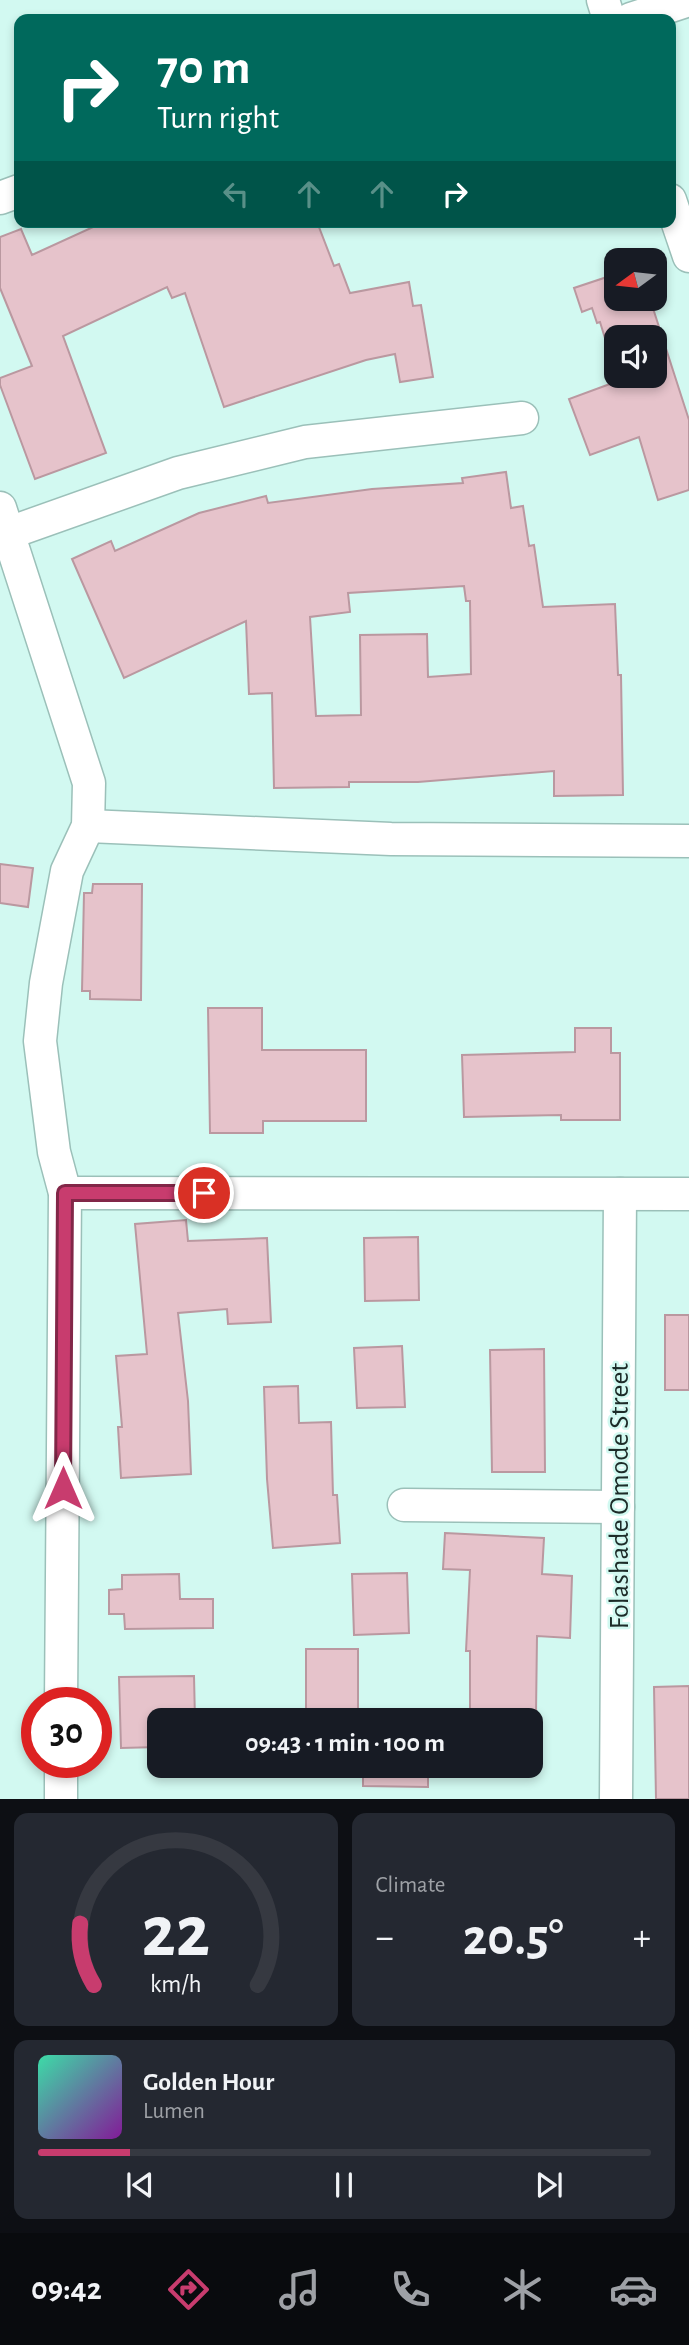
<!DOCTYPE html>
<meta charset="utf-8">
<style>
:root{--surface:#171b24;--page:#242831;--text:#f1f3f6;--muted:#9ea1a6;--line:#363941;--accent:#c83c6e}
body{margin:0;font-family:"Alegreya Sans",sans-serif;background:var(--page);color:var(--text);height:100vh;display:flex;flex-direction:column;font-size:26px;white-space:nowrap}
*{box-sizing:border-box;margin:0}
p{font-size:23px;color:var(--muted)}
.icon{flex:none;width:38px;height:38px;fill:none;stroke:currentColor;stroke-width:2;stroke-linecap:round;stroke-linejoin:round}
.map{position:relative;height:1799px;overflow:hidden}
.side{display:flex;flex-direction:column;gap:14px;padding:14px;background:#0d0f14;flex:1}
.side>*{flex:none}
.guide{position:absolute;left:14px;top:14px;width:662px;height:214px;border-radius:14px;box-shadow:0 4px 10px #0003;background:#00695c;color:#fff;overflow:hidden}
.needle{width:46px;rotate:255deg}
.tools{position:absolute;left:604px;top:248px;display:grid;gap:14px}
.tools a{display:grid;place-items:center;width:63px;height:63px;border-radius:14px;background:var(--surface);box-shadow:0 4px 10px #0003;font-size:35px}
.speed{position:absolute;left:21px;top:1687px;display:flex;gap:14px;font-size:35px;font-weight:700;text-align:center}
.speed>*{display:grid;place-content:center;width:91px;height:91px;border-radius:50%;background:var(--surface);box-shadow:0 4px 10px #0003;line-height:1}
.speed .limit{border:10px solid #d22;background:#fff;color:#111}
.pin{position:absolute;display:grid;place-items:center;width:60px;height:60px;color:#fff;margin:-30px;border:4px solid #fff;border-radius:50%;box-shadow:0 2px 7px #0007}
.me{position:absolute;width:77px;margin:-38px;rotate:0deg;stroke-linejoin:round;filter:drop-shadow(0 0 5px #0008)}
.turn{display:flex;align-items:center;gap:24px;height:147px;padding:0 28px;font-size:32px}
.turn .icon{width:91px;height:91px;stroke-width:2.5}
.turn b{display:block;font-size:49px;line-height:60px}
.lanes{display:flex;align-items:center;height:66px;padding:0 28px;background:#0003;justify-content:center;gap:35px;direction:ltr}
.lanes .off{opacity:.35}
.big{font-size:52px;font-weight:700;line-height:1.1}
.side .card{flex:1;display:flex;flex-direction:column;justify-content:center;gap:10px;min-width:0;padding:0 24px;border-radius:14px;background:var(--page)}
.side .dial{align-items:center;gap:0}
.dial svg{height:182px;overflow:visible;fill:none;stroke:var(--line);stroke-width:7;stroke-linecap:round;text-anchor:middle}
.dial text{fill:var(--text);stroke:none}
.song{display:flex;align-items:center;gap:21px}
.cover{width:84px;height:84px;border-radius:10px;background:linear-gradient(135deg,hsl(160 70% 55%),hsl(290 70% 35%))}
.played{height:7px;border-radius:4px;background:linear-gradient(90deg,var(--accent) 15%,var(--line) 15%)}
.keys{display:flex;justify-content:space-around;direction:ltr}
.heat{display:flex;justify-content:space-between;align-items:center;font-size:38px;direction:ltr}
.side .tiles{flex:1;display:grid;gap:14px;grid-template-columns:1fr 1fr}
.card:last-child{grid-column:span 2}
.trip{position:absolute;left:147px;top:1708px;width:396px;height:70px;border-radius:14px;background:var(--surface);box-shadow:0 4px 10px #0003;font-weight:700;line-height:70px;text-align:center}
.tab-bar{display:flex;height:112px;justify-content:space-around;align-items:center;background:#090b0e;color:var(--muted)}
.tab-bar .icon{width:49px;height:49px}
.tab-bar .current{color:var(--accent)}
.tab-bar b{font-size:32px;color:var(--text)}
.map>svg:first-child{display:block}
.building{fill:#e6c3cb;stroke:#ba98a0;stroke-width:2;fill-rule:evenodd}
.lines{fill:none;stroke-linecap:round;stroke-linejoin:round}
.minor-casing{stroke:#9bc0b9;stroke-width:35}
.minor{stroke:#fff;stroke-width:32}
.route-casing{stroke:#822748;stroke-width:18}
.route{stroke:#c83c6e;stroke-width:12}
.labels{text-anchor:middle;stroke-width:5;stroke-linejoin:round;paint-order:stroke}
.street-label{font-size:28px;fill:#1c2b28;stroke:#d2f9f1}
</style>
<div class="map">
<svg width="689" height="1799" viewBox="0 0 689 1799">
<rect width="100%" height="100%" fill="#d2f9f1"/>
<g class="building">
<path d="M104 222H317L334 266 339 264 350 293 409 282 413 306 421 305 433 377 400 382 395 354 366 360 224 407 185 293 172 298 167 287 63 336 106 453 35 479 0 385V378L32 366 0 288V237L21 229 32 255Z"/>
<path d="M616 274V299H650L689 420V490L658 500 639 437 590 455 569 399 618 381 617 376H654V338H616V374L600 322 597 323 592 308 582 312 574 288Z"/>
<path d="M506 472 511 508 523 506 529 546 534 545 543 607 615 604 618 675H621L623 795 554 796V771L418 782H349V787L274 788 272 693 249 694 246 621 124 678 72 559 111 541 115 551 199 513 266 496 268 503 372 489 463 483 462 478ZM464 586 466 601H470L471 674 428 677 427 634 360 635 361 715 316 716 310 617 350 612 348 593Z"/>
<path d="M0 864 33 868 28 907 0 903Z"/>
<path d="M93 884H142L141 1000 90 999V991H82L84 893H92Z"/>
<path d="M208 1008H262V1050H366V1121H263V1133H210Z"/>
<path d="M575 1028H611V1053H620V1120H561V1115L464 1117 462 1055 575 1052Z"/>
<path d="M186 1220 188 1241 267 1238 271 1322 228 1324 227 1309 178 1313 188 1401 191 1474 121 1478 118 1427H122L116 1356 147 1354 135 1224Z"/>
<path d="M418 1237 419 1300 365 1301 364 1238Z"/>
<rect x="665" y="1315" width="24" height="75"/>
<path d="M402 1346 405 1407 357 1408 354 1348Z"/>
<path d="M544 1349 545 1472H492L490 1350Z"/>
<path d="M298 1386 299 1423 331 1422 333 1495H337L340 1543 273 1548 267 1479 264 1387Z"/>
<path d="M445 1533 544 1538 542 1574 572 1576 570 1638 537 1636 536 1713H470V1651H466L470 1570 443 1569Z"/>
<path d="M407 1573 409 1633 354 1635 352 1574Z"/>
<path d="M179 1574 180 1599H213V1628L125 1629 124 1614H109V1590L122 1589V1575Z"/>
<rect x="306" y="1649" width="52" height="63"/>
<path d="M194 1676 195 1720H159V1747L121 1748 119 1677Z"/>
<path d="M689 1686V1799H656L654 1687Z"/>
<path d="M363 1766H428V1787L363 1786Z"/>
</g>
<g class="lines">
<g class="minor-casing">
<g id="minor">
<path d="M603 0 609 19"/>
<path d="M631 19 689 0"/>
<path d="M0 198 19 191"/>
<path d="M670 200 689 256"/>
<path d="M0 508 89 783 88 826 67 871 46 983 40 1041 54 1152 65 1193 61 1703"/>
<path d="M9 533 178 473 305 442 522 418"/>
<path d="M88 826 391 839 689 841"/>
<path d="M65 1193 689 1194"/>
<path d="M404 1505 618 1507"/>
<path d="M61 1799V1762"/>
<path d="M616 1799 620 1194"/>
</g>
</g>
<use href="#minor" class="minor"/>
</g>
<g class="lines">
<g class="route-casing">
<path id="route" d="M63 1488 65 1193H204"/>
</g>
<use href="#route" class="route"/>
</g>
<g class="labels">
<g class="street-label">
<text transform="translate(618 1496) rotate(-90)" y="10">Folashade Omode Street</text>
</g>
</g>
</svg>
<div class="tools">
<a><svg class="needle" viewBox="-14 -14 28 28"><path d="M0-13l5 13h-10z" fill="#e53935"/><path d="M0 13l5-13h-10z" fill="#9ea1a6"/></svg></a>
<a><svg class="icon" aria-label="sound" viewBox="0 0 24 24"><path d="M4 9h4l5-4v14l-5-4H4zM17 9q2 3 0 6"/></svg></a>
</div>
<div class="speed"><div class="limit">30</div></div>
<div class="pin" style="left:204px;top:1193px;background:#d93025"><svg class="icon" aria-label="arrive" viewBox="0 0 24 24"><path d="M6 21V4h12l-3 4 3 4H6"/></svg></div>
<svg class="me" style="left:63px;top:1488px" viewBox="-20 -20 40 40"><path d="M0-17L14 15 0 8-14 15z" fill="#c83c6e" stroke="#fff" stroke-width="4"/></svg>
<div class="trip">09:43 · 1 min · 100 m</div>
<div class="guide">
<div class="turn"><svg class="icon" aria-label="right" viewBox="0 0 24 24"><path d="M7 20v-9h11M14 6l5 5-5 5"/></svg><div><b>70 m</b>Turn right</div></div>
<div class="lanes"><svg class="icon off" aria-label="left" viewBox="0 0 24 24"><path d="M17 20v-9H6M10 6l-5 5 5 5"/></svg><svg class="icon off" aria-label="ahead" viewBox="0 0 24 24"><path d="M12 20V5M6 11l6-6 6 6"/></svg><svg class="icon off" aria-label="ahead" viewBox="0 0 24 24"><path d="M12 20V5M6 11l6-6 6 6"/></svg><svg class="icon" aria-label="right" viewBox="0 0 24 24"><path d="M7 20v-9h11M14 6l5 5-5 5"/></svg></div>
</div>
</div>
<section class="side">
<div class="tiles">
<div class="card dial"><svg viewBox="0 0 100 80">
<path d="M14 69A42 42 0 1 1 86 69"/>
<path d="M14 69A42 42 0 0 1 8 42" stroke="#c83c6e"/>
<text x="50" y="56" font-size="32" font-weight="700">22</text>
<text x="50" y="72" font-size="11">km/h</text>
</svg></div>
<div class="card"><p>Climate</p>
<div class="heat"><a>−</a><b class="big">20.5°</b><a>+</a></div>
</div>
<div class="card">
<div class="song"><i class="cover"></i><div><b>Golden Hour</b><p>Lumen</p></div></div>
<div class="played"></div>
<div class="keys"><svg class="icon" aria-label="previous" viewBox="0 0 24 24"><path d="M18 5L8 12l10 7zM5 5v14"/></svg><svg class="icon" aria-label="pause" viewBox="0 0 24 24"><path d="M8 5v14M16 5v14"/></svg><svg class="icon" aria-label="next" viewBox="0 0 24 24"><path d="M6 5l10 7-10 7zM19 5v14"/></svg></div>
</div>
</div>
</section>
<nav class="tab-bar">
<b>09:42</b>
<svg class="icon current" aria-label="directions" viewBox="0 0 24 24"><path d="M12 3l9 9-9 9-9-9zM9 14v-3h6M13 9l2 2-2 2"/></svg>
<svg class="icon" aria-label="music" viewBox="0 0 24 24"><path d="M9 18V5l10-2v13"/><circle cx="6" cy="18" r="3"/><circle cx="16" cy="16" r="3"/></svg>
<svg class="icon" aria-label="phone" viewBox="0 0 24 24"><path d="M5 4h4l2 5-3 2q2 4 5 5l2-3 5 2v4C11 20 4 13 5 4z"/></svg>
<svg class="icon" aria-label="climate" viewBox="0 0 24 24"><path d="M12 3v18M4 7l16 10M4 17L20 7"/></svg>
<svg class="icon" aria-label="car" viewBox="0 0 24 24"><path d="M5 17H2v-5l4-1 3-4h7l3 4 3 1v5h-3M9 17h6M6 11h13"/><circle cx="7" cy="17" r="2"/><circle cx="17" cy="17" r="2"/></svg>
</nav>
